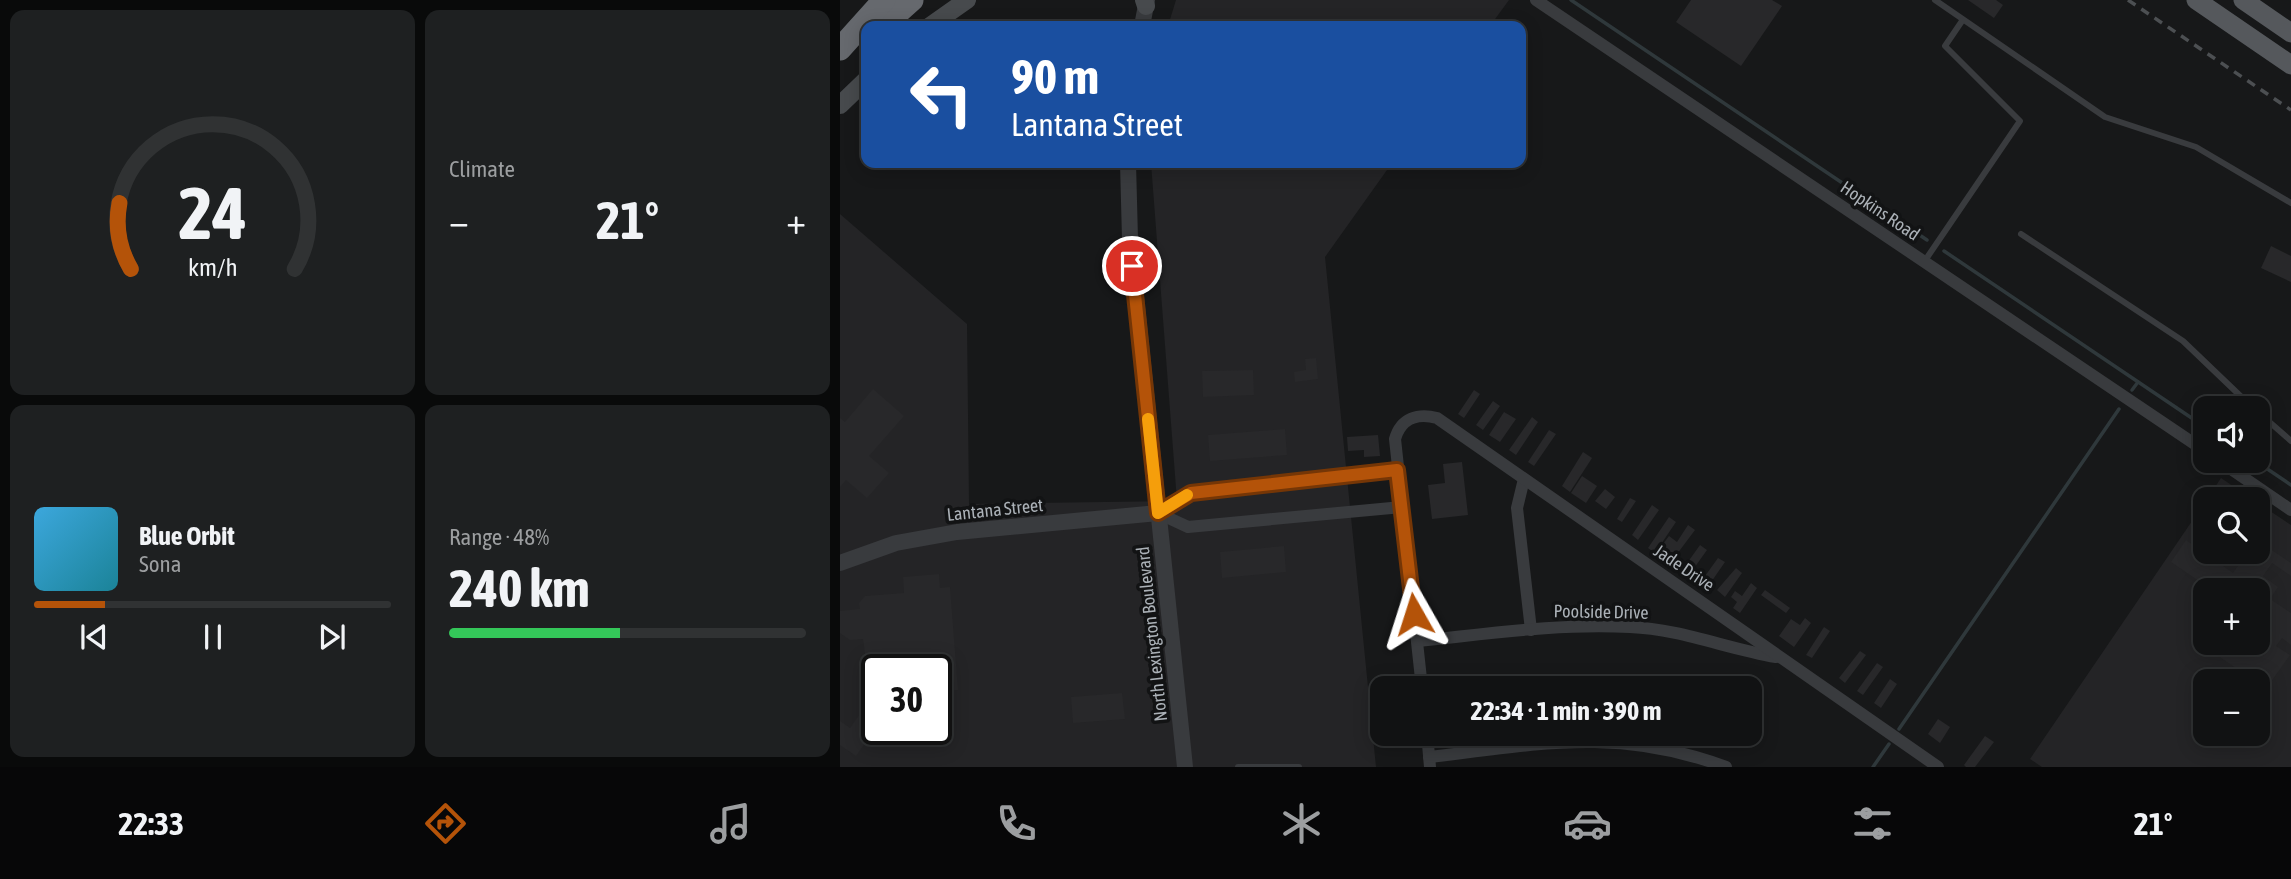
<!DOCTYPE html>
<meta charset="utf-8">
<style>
:root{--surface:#111213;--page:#1e2021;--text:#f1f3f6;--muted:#9c9ea0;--line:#303233;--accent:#b45309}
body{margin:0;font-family:"Asap Condensed",sans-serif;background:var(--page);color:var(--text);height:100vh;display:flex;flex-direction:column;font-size:26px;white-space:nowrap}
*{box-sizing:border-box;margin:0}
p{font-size:23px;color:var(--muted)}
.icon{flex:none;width:38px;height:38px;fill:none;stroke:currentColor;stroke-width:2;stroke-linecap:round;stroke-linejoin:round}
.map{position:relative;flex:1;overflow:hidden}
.details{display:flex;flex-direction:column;gap:10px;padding:10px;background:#090a0a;width:840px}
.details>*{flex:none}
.hud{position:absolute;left:21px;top:21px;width:665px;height:147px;border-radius:14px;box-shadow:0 4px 18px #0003,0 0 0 2px var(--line);background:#1a4fa0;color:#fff;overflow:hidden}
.buttons{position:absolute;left:1353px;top:396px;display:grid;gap:14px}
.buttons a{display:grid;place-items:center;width:77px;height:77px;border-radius:14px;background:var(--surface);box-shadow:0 4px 18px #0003,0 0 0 2px var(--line);font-size:35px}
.speed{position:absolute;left:21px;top:654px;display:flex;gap:14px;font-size:35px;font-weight:700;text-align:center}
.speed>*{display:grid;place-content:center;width:91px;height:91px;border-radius:50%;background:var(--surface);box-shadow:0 4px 18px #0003,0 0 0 2px var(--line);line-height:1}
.speed .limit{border:4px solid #111;border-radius:10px;background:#fff;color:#111}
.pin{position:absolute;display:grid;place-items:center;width:60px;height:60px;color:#fff;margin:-30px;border:4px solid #fff;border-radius:50%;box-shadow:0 2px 7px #0007}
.me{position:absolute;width:77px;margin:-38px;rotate:354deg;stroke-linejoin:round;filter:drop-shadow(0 0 5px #0008)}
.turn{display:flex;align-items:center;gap:24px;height:147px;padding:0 35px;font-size:32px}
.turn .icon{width:91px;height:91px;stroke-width:2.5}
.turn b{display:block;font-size:49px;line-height:60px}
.big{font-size:52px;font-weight:700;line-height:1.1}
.details .tile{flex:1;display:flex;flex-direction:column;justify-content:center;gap:10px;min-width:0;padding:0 24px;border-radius:14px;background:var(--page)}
.details .dial{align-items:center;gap:0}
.dial svg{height:182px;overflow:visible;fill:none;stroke:var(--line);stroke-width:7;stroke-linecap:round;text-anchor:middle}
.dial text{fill:var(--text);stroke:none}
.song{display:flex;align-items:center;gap:21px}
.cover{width:84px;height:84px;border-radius:10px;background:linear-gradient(135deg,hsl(200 70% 55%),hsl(190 70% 35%))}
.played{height:7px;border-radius:4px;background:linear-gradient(90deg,var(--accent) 20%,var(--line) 20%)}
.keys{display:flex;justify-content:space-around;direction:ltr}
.heat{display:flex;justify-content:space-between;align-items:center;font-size:38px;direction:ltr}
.charge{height:10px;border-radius:5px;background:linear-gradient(90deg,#34c759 48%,var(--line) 0)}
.details .tiles{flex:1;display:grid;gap:10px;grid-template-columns:repeat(2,1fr)}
.trip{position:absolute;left:530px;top:676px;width:392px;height:70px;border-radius:14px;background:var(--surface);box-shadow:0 4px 18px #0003,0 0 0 2px var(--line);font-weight:700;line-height:70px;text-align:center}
.menu{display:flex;height:112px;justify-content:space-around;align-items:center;background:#070708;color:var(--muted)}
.menu .icon{width:49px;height:49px}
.menu .selected{color:var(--accent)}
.menu b{font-size:32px;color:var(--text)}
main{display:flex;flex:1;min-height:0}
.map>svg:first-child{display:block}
.built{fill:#242426;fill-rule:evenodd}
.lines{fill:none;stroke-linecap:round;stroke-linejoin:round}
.stream{stroke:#2f383b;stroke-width:3.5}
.building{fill:#28282a}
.service{stroke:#393b3e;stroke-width:6}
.minor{stroke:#393b3e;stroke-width:12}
.tertiary{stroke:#393b3e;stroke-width:16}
.secondary{stroke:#474a4d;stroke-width:18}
.primary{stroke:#55585c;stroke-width:19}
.motorway{stroke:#66696e;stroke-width:23}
.rail{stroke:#4c4f52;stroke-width:3.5;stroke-dasharray:9 7;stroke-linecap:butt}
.route-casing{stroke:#753606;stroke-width:18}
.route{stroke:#b45309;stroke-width:12}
.slow{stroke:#f59e0b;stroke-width:12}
.labels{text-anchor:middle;stroke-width:7;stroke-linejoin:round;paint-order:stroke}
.street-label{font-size:18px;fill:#abb1b7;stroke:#121314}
</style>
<main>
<section class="details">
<div class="tiles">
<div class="tile dial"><svg viewBox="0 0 100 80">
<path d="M14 69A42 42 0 1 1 86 69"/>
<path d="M14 69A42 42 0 0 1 9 40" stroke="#b45309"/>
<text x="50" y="56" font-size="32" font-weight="700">24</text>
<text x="50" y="72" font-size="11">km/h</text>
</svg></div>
<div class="tile"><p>Climate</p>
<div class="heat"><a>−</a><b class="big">21°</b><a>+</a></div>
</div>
<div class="tile">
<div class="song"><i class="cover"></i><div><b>Blue Orbit</b><p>Sona</p></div></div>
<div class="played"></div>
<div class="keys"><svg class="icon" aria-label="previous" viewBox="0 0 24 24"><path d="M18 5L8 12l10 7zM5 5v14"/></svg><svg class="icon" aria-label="pause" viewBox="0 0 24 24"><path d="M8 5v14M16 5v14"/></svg><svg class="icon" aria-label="next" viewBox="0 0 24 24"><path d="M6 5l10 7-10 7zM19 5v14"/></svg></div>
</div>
<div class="tile"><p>Range · 48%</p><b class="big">240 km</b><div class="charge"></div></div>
</div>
</section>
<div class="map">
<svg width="1451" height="767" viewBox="0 0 1451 767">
<rect width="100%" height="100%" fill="#171819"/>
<g class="built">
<path d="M336 0H669L650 26H328Z"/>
<path d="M311 163H552L485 257 536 767H0V214L127 324 129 504 337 501ZM37 670H96V730H37Z"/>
<path d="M1381 478 1412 499H1367Z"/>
<path d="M1365 502V551H1418V503L1451 525V767H1202L1190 759ZM1365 590H1418V642H1365ZM1365 681H1418V733H1365Z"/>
</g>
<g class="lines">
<g class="stream">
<path d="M731 0 1087 240"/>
<path d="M1104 251 1365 427"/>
<path d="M1292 390 1298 382"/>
<path d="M1414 460 1451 485"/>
<path d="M1059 729 1279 409"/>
<path d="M1033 767 1049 744"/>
</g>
</g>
<g class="building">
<path d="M851 0H932L942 6 901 66 836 22Z"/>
<path d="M1128 0H1156L1163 5 1154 18Z"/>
<path d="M1431 246 1451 256V282L1421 268Z"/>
<path d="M476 358 478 379 455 382 454 372 466 370 465 359Z"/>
<path d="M413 370 414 395 363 397 362 371Z"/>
<path d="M33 389 64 416 29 456 49 473 27 498 6 480 0 487V418L5 422Z"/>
<path d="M634 390 640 394 624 418 618 414Z"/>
<path d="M653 401 660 406 643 430 636 425Z"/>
<path d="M664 412 676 419 660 442 649 435Z"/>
<path d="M692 417 698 422 676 455 669 450Z"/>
<path d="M445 429 447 455 370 461 368 435Z"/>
<path d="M709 430 716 434 694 466 688 462Z"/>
<path d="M538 435 540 456 524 457V450L508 451 507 437Z"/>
<path d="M743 452 752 458 730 492 722 486Z"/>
<path d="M622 462 628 515 592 519 588 485 605 483 603 464Z"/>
<path d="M742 476 757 486 746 503 731 493Z"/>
<path d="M765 489 775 497 766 509 755 501Z"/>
<path d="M790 498 796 501 782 522 777 519Z"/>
<path d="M812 505 819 510 798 540 792 535Z"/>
<path d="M829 517 836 522 815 553 808 548Z"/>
<path d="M848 525 855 530 834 558 820 548 829 536 837 542Z"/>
<path d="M1419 535 1430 543 1427 547 1451 563V576L1432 563 1423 576 1438 587 1430 599 1451 613V645L1442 638 1436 646 1450 655 1426 689 1364 646 1366 642H1418V590H1372L1331 562 1346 540 1393 573 1408 551H1418Z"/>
<path d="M860 545 867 550 852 571 845 566Z"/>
<path d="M444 546 446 572 382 578 380 552Z"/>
<path d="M878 558 885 562 867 588 860 583Z"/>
<path d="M896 568 902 573 885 597 877 590Z"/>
<path d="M99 574 100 588 110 587 118 690 96 692V670H47L25 654 23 639 10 640 0 633V611L20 609 19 603 25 596 64 593 63 577Z"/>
<path d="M911 583 917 588 900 613 893 608 897 602 891 597 895 591 902 596Z"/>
<path d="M925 590 950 608 946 613 921 595Z"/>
<path d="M965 618 971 623 954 647 939 636 951 619 960 625Z"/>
<path d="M984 627 990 631 972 658 966 655Z"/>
<path d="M1020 651 1026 655 1005 683 999 678Z"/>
<path d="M1037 663 1043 667 1023 695 1017 691Z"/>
<path d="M1050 679 1057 684 1041 708 1034 703Z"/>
<path d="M282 693 285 719 233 723 231 697Z"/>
<path d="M22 711 37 721V726L16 756 0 745V721L10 728Z"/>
<path d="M1098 719 1110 727 1100 743 1088 734Z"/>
<path d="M1145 736 1154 742 1135 767H1126L1124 765Z"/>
</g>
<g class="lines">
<g class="service">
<path d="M1095 0 1265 117 1356 147 1451 203"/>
<path d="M1181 234 1343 341 1413 408"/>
<path d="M1084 262 1180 121 1105 46 1122 21"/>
<path d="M1418 412 1451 441"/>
<path d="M398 767H459"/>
</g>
<g class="minor">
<path d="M696 0 1365 451"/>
<path d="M1378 460 1451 510"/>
<path d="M684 479 677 508 691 630"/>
<path d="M318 513 348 527 562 507"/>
<path d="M318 513 351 493 557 470"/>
<path d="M577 641C647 634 719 623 790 627 840 629 888 649 936 657"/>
<path d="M582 688 555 439C561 418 578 413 597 418L1098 767"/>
<path d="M587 733 590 767"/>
<path d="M589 757C699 744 778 727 886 767"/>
</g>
<g class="tertiary">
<path d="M302 26 307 0"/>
<path d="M288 163 290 239 345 767"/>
<path d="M0 563 56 543 117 532 318 513"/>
</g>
<g class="secondary">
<path d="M304 0 306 6"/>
<path d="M90 26 127 0"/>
<path d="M0 105 26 80"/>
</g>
<g class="primary">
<path d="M1356 0 1451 65"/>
<path d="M1403 0 1451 33"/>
</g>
<g class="motorway">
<path d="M43 26 72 0"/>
<path d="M0 49 44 0"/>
</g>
<path class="rail" d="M1288 0 1451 110"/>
</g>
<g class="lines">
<g class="route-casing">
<path id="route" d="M292 266 318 513 351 493 557 470 574 614"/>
</g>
<use href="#route" class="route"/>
<path class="slow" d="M308 419 318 513 347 495"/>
</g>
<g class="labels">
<g class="street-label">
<text transform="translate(1040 211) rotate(34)" y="6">Hopkins Road</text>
<text transform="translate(155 510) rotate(-6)" y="6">Lantana Street</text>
<text transform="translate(844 568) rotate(34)" y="6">Jade Drive</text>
<text transform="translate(761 612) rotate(1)" y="6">Poolside Drive</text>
<text transform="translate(312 634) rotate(-96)" y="6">North Lexington Boulevard</text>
</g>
</g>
</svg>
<div class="buttons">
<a><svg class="icon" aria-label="sound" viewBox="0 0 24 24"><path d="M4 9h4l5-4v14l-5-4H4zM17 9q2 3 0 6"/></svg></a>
<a><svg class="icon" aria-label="search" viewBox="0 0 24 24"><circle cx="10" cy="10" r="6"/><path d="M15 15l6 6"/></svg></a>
<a>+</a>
<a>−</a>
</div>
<div class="speed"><div class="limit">30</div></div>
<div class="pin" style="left:292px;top:266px;background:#d93025"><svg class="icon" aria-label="arrive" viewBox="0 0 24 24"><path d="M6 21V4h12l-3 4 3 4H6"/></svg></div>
<svg class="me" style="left:574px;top:614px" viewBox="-20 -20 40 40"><path d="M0-17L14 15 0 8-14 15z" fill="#b45309" stroke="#fff" stroke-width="4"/></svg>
<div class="trip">22:34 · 1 min · 390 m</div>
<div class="hud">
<div class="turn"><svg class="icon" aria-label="left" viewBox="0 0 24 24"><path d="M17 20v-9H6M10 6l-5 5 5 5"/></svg><div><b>90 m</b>Lantana Street</div></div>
</div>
</div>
</main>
<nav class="menu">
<b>22:33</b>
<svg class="icon selected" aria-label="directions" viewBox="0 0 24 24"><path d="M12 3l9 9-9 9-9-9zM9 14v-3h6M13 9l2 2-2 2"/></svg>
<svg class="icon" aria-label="music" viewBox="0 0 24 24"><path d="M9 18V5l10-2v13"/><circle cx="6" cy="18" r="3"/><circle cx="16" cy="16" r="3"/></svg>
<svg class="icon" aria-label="phone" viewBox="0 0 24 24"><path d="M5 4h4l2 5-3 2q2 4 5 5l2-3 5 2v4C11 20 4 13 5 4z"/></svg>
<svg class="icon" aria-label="climate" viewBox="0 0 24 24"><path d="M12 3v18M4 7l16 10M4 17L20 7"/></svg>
<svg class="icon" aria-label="car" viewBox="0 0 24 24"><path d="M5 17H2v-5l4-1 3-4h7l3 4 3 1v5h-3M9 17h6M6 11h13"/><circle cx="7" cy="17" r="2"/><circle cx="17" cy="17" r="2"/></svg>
<svg class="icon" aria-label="filters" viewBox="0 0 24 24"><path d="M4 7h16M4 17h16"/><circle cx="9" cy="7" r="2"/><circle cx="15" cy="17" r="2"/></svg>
<b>21°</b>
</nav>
